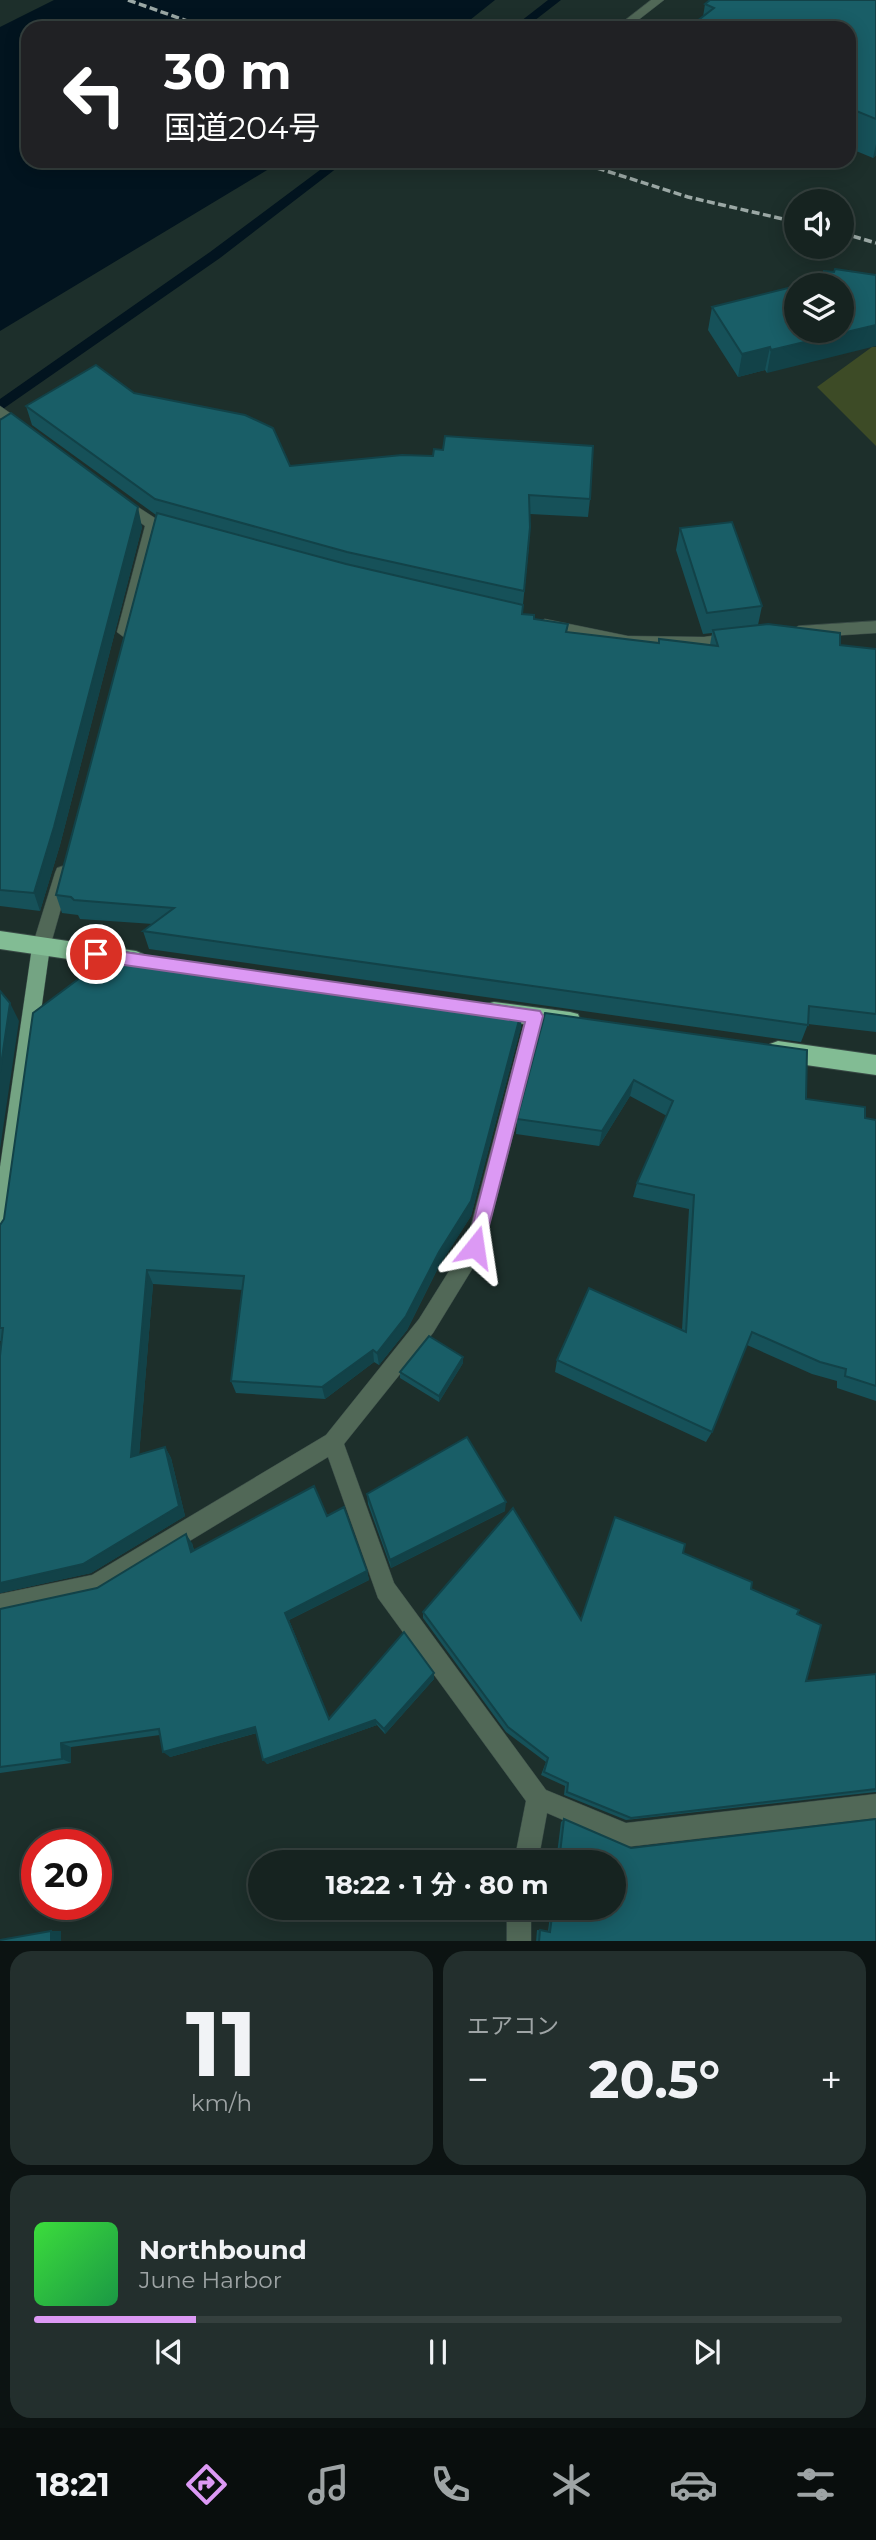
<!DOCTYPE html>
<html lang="ja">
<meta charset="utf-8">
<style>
:root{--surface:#162320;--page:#232f2d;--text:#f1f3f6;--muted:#9ea4a5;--line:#35403e;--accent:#dc99f4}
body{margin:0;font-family:Montserrat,"Noto Sans JP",sans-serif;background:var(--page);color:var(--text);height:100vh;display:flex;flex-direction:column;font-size:26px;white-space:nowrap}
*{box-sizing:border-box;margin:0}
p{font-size:23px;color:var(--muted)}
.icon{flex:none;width:38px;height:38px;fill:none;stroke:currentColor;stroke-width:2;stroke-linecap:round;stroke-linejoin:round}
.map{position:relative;height:1941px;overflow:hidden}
.side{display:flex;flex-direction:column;gap:10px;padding:10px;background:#0c1312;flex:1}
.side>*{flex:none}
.hud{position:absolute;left:21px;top:21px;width:835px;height:147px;border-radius:21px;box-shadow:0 4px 18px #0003,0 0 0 2px var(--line);background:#202124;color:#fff;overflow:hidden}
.tools{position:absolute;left:784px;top:189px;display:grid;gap:14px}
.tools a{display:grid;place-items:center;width:70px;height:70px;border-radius:50%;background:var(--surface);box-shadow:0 4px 18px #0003,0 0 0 2px var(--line);font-size:35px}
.speed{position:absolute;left:21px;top:1829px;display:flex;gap:14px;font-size:35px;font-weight:700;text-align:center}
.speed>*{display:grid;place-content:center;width:91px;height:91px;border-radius:50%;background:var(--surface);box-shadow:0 4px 18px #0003,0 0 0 2px var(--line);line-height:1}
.speed .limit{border:10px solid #d22;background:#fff;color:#111}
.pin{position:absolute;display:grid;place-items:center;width:60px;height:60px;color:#fff;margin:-30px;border:4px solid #fff;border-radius:50%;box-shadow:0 2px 7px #0007}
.me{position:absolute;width:77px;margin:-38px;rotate:15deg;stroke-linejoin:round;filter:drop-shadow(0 0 5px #0008)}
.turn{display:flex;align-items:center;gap:24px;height:147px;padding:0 28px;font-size:32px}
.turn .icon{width:91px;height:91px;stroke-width:2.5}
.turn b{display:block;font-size:49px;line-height:60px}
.big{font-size:52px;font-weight:700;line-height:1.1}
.side .tile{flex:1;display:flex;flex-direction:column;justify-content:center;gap:10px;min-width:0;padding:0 24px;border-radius:21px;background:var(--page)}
.side .dial{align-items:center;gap:0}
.dial b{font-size:91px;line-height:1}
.song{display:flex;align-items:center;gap:21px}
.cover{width:84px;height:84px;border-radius:10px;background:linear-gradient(135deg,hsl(120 70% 55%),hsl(140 70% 35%))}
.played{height:7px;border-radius:4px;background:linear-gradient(90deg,var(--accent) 20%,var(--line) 20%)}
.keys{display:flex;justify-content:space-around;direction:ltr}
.heat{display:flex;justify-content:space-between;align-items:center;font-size:38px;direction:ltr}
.side .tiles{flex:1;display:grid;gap:10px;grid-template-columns:1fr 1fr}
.tile:last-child{grid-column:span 2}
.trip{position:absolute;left:248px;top:1850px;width:378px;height:70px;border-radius:35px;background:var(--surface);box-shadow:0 4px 18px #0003,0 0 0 2px var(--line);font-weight:700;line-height:70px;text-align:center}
.tab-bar{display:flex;height:112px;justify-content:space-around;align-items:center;background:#090e0d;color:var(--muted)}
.tab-bar .icon{width:49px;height:49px}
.tab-bar .on{color:var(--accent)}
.tab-bar b{font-size:32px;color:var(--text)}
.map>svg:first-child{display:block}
.green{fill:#3d4b26}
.water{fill:#02141f}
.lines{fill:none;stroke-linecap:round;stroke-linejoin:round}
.stream{fill:#02141f;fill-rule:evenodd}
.minor-casing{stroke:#394a46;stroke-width:1}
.major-casing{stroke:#394a46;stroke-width:1}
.highway-casing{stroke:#394a46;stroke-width:2}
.minor{fill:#516857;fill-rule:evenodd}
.major{fill:#74a483;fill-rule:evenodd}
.highway{fill:#82bc94;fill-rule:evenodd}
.rail{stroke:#9ba8a5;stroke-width:3.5;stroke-dasharray:8 3.5;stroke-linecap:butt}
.wall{fill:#165159}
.shaded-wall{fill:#124248}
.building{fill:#195e67;stroke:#124248;stroke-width:2}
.route{fill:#dc99f4;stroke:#8f639f;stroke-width:2}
</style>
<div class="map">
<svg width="876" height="1942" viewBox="0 0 876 1942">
<rect width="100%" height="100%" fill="#1d2f2b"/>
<path class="green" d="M872 347H876V446L817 387Z"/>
<path class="water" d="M54 0H495L460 28H28V161H282L0 331V27Z"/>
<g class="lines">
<g class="stream">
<path d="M548 0H561L525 28H512Z"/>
<path d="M332 161H346L220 258 0 411V399L210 252Z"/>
</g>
<g class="minor-casing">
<g id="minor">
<path d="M651 0H664L628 28H615Z"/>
<path d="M0 406 30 427V433H20L0 418Z"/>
<path d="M121 496 158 520 181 526 183 530 176 535 159 531 133 632 125 638 117 632 145 526 116 505 114 501 116 497Z"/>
<path d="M545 619 628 636 704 637 732 633 740 639C730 653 649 649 629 648 601 645 567 638 540 629L537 625Z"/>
<path d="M876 621V633L798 638 790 632 798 626Z"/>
<path d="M63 866 69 868 71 873 50 947 47 952 41 954 35 952 32 947 55 873 57 868Z"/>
<path d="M535 1008 541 1011 544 1016 482 1253 433 1333 344 1444 394 1583 546 1790 626 1823 876 1794V1818L626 1847 547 1813 538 1862H514L526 1801 378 1598 328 1457 104 1593 0 1616V1594L92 1575 326 1435 419 1319 466 1244 526 1016 529 1011Z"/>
<rect x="507" y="1908" width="24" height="34"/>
</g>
</g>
<g class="major-casing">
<path id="major" d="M41 940 47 942 50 947 10 1233 7 1239 0 1242V1167L32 947 35 942Z"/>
</g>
<g class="highway-casing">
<g id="highway">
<path d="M0 931 136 951 143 954 146 960 143 966 136 969 0 949Z"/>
<path d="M494 1002 570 1012 578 1014 581 1021 578 1028 570 1030 494 1020 486 1018 483 1011 486 1004Z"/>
<path d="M778 1041 876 1055V1075L778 1061 770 1058 767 1051 770 1044Z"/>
</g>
</g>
<use href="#minor" class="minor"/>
<use href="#major" class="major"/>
<use href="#highway" class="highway"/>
<g class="rail">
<path d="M128 0 207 28"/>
<path d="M575 161 688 197 796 222"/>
<path d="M842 233 876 243"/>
</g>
</g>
<g class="wall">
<path d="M876 0V155L873 158 849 148V28L703 17 705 4Z"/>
<path d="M824 271 876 275 767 373 765 370 738 377 708 330 712 307 823 279Z"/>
<path d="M134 393 290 466 590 499 588 517 530 514 529 545 522 614 534 620 568 624 567 632 659 643 710 645 712 633 703 634 676 550 680 528 762 606 758 625 840 645 876 649V1032L808 1024 801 1042 149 949 143 931 153 924 80 919 78 915 62 913 56 895 156 515 32 425 26 406Z"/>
<path d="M0 420 142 527 60 845 40 911 0 906Z"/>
<path d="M545 1013 806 1099 865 1118 876 1120V1401L837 1388V1381L812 1374 747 1345 712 1432 706 1442 555 1372 557 1360 682 1330 689 1209 633 1197 637 1183 667 1116 630 1096 599 1146 516 1134 517 1119Z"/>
<path d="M521 1027 471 1216 439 1266 407 1330 379 1365 374 1362 325 1399 236 1393 231 1381 243 1290 153 1284 139 1455 165 1447 171 1458 185 1516 91 1573 0 1593V1356L2 1341H0V1225Z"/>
<path d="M463 1363 439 1402 400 1378V1372Z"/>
<path d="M367 1494 505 1511 391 1568 368 1504Z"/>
<path d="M327 1516 367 1571 369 1580 289 1620 329 1718 434 1673V1679L385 1734 377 1725 267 1764 257 1733 170 1757 160 1735 71 1747V1763L0 1773V1609L97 1588 192 1543 194 1550Z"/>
<path d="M615 1517 797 1614 806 1681 876 1674V1792L626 1820 564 1795 565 1786 541 1775 546 1762 506 1732 423 1618V1612L581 1619Z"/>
<path d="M564 1819 631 1848 876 1942H536L537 1930 548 1931 551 1908H614V1862H556L561 1822Z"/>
</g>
<g class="shaded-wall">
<path d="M876 144V155L873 158Z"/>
<path d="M876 325V346L767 373 771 350Z"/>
<path d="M770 347 765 370 738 377 742 354Z"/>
<path d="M138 507 142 527 60 845 40 911 34 893Z"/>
<path d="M10 1003 19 1021 0 1149V1072Z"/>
<path d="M522 1009 521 1027 471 1216 439 1266 407 1330 379 1365 377 1353Z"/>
<path d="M634 1080 630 1096 599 1146 602 1131Z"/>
<path d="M147 1270 153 1284 138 1468 131 1457Z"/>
<path d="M373 1350 374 1362 325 1399 322 1387Z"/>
<path d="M463 1357V1363L439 1402V1396Z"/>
<path d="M165 1447 171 1458 185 1516 91 1573 0 1593V1583Z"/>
<path d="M506 1502 505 1511 391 1568 390 1560Z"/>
<path d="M186 1534 192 1543 196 1561 191 1552Z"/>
<path d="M367 1571 369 1580 289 1620 332 1724 285 1613Z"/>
<path d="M434 1673V1679L385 1734 384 1729Z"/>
<path d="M375 1720 377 1725 267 1764 263 1760Z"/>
<path d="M255 1727 260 1732 170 1757 163 1752Z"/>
<path d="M61 1743 71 1747V1763L62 1759Z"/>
<rect x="51" y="1931" width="10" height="11"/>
</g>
<g class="building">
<path d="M710 0H876V119L849 108V28H688L714 8 705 4Z"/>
<path d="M835 269 876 275V325L771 350 770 347 742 354 712 307 796 286V331H842V285H799L823 279 824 271 834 272Z"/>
<path d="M96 365 134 393 245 415 273 428 290 466 402 455 433 456 434 449 443 450 445 436 593 446 590 499 529 495 530 527 524 591 347 552 155 499 26 406Z"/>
<path d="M11 413 138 507 54 827 34 893 0 890V420Z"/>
<path d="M157 513 346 564 523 605 522 614 534 615V619L568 624 566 632 659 643V639L718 646 713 630 768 624 840 633V645L876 649V1014L809 1006 808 1025 143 931 174 908 74 900 71 897 56 895Z"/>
<path d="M732 522 762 606 707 613 680 528Z"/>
<path d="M116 951 522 1009 471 1201 439 1252 406 1316 377 1353 373 1350 322 1387 231 1381 244 1276 147 1270 131 1457 165 1447 179 1506 83 1564 0 1583V1356L3 1328H0V1225L4 1219 33 1013Z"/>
<path d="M0 991 10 1003 0 1072Z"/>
<path d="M545 1013 807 1050 806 1099 865 1107V1118L876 1120V1386L845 1376 846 1369 820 1362 752 1332 712 1432 557 1360 589 1288 686 1332 694 1195 637 1183 673 1101 634 1080 602 1131 517 1119Z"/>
<path d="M429 1336 463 1357 439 1396 400 1372Z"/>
<path d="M467 1437 506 1502 390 1560 367 1494Z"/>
<path d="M314 1486 327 1516 344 1507 367 1571 285 1613 329 1719 404 1632 434 1673 384 1729 375 1720 263 1760 255 1727 163 1752 159 1729 61 1743 62 1759 0 1767V1609L97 1588 186 1534 191 1552Z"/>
<path d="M513 1508 581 1620 615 1517 685 1544 683 1553 752 1582 751 1589 799 1610 797 1614 821 1625 806 1681 876 1674V1789L631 1818 567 1792 568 1783 544 1772 548 1758 508 1727 423 1612Z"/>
<path d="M564 1819 631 1848 876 1819V1942H539L540 1930 550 1932 553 1908H614V1862H559Z"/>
<path d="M51 1931V1942H0V1940Z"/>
</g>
<path class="route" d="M96 948 540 1011 543 1016 482 1253 475 1255 469 1253 467 1247 525 1022 96 961 90 959 88 954 90 950Z"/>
</svg>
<div class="tools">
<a><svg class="icon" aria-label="sound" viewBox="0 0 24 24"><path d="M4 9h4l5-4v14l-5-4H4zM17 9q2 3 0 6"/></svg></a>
<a><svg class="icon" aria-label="layers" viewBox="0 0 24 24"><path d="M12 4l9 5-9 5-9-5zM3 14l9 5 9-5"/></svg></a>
</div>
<div class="speed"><div class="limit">20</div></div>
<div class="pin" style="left:96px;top:954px;background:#d93025"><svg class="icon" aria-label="arrive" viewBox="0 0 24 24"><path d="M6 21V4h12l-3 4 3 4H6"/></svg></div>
<svg class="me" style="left:475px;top:1247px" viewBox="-20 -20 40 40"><path d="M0-17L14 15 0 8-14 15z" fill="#dc99f4" stroke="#fff" stroke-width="4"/></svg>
<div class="trip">18:22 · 1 分 · 80 m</div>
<div class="hud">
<div class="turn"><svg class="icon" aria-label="left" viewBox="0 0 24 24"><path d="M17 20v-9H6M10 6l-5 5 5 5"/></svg><div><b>30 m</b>国道204号</div></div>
</div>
</div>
<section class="side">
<div class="tiles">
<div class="tile dial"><b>11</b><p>km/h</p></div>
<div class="tile"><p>エアコン</p>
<div class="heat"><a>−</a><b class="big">20.5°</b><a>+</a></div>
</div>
<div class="tile">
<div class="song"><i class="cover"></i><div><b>Northbound</b><p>June Harbor</p></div></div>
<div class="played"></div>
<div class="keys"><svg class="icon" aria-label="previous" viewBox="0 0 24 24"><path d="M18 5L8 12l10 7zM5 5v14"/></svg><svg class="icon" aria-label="pause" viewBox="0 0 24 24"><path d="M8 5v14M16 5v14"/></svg><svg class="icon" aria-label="next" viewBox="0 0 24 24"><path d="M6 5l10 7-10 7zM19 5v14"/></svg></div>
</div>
</div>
</section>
<nav class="tab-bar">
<b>18:21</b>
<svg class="icon on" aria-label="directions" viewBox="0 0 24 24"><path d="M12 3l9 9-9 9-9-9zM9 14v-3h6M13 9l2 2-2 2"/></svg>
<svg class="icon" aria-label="music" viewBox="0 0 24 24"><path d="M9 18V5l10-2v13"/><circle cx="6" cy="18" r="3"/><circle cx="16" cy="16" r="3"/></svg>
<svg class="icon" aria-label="phone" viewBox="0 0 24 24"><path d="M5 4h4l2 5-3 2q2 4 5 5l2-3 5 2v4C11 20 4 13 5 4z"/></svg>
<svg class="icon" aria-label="climate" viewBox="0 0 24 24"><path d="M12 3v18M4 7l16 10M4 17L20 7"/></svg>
<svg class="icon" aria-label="car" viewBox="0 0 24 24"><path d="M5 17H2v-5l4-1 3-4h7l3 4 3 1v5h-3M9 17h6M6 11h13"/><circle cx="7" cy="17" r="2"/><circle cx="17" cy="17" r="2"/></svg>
<svg class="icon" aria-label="filters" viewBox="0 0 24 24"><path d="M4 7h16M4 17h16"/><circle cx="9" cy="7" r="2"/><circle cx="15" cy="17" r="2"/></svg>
</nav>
